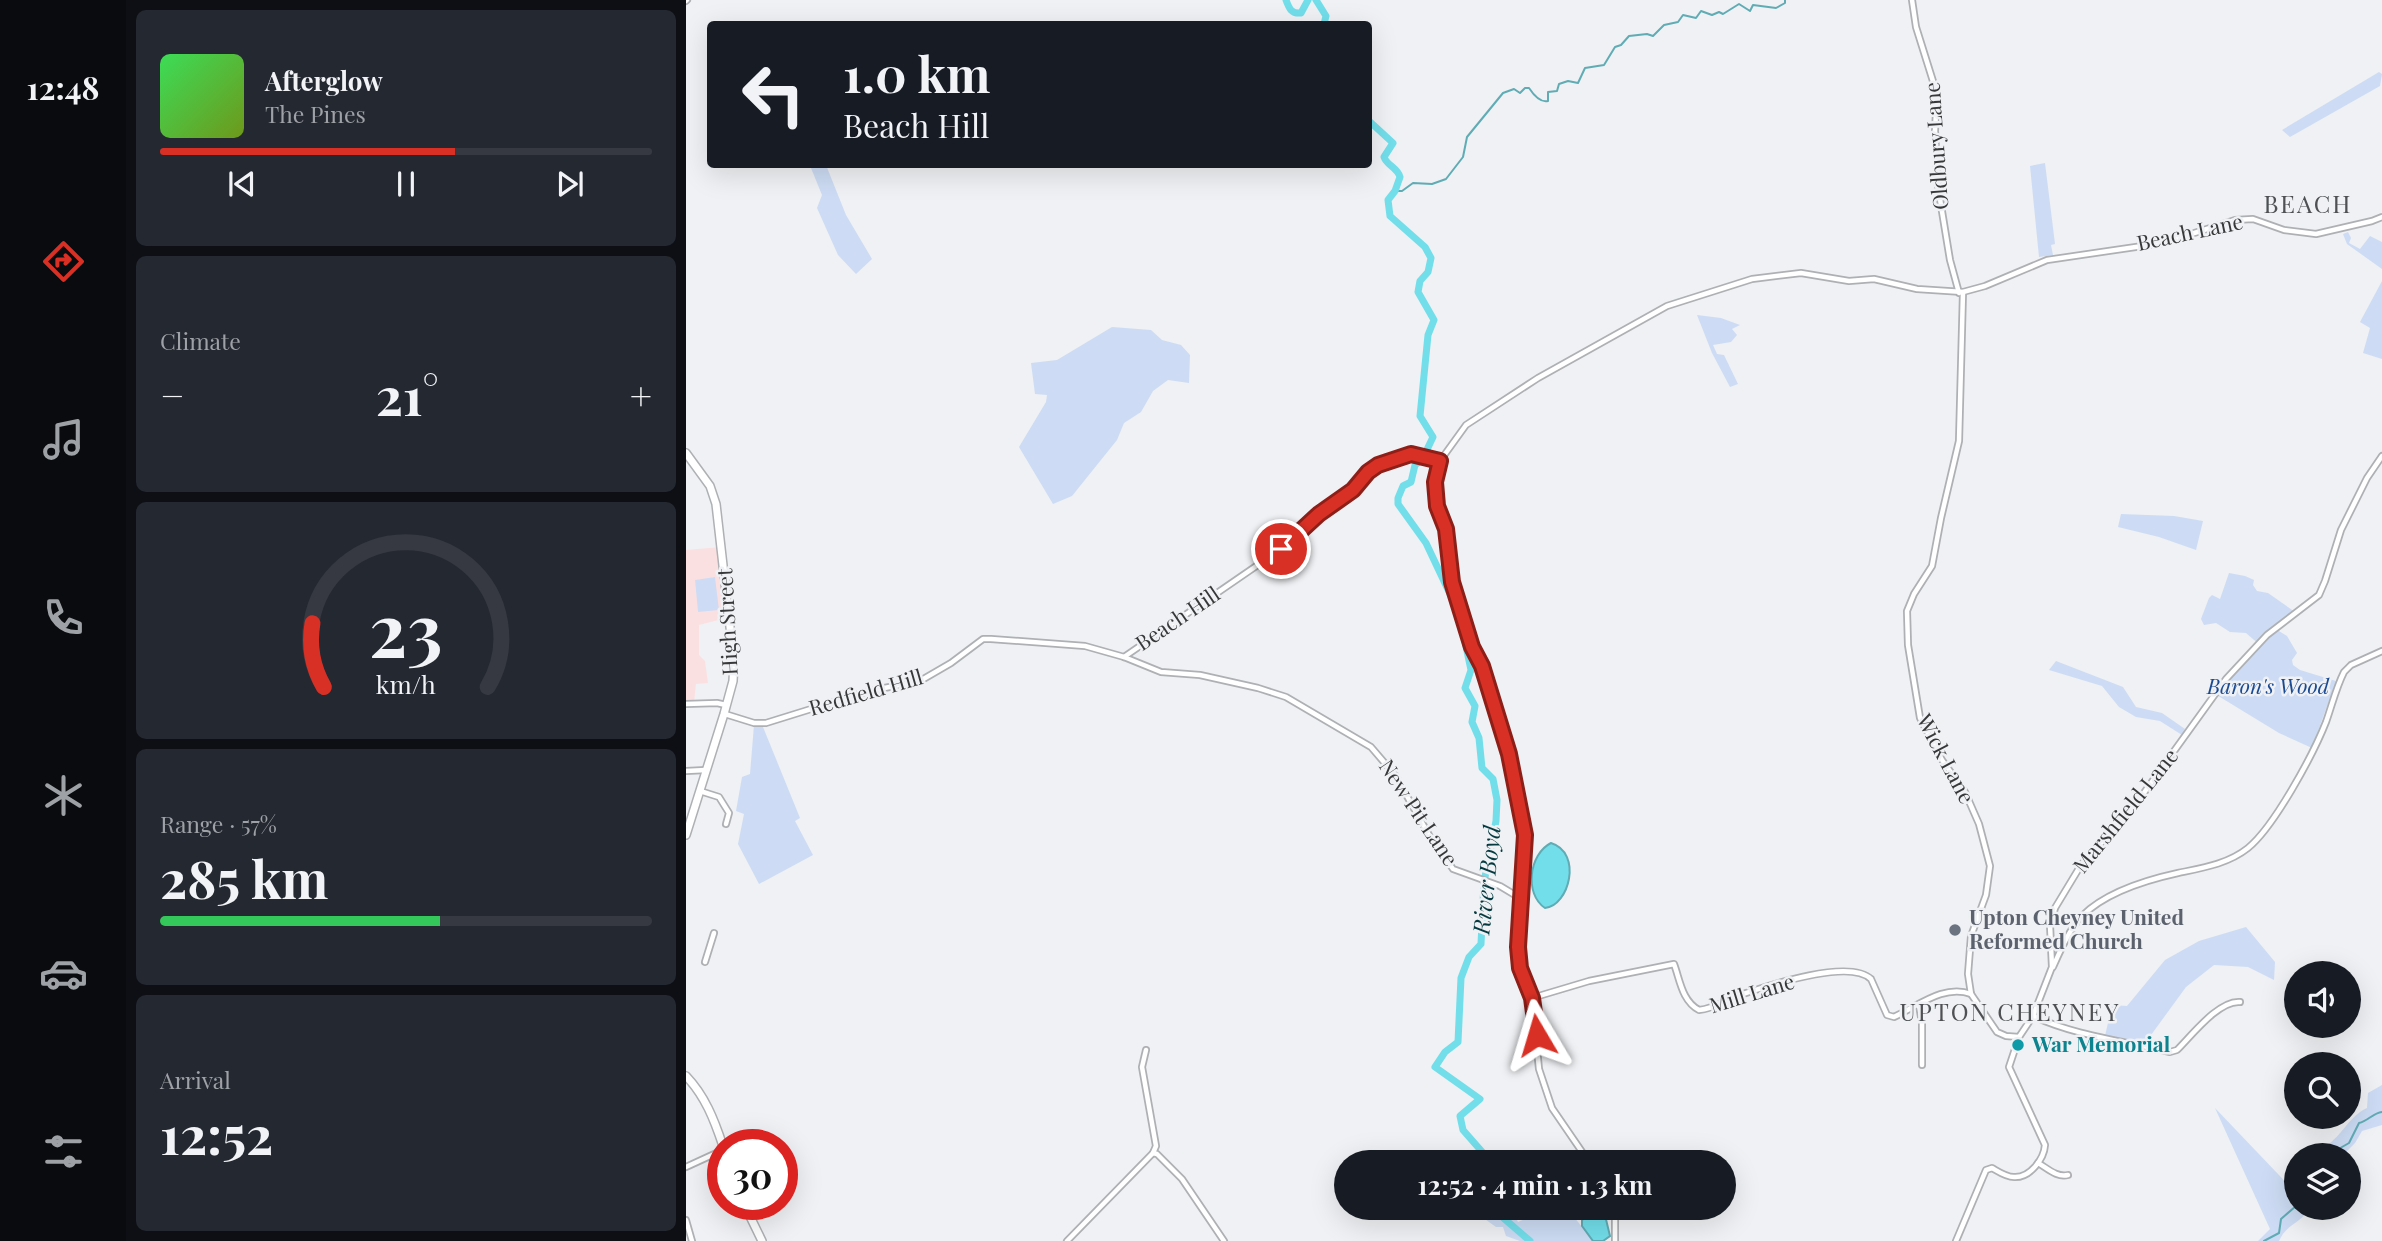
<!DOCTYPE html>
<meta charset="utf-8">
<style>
:root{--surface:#171b24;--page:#242831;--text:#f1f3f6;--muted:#9ea1a6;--line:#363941;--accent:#d93025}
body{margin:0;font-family:"Playfair Display",serif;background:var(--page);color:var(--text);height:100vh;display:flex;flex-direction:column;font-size:26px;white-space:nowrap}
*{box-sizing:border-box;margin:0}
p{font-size:23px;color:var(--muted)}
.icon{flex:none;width:38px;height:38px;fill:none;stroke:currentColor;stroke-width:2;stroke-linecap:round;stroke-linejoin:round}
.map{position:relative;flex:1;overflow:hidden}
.sheet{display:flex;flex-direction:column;gap:10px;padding:10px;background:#0d0f14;width:560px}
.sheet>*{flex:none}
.guide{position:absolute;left:21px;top:21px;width:665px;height:147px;border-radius:7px;box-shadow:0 7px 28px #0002;background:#171b24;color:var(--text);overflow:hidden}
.fabs{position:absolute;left:1598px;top:961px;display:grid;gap:14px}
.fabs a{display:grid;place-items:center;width:77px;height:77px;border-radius:50%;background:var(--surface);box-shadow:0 7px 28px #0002;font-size:35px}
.speed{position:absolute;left:21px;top:1129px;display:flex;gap:14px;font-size:35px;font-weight:700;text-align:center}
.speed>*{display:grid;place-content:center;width:91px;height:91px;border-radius:50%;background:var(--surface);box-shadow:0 7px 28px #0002;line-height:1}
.speed .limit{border:10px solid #d22;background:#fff;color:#111}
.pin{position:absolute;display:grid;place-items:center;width:60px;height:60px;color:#fff;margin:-30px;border:4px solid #fff;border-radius:50%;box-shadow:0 2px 7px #0007}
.me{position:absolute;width:77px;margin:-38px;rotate:353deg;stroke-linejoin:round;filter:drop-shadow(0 0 5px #0008)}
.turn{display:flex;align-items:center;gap:24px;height:147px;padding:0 21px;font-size:32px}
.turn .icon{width:91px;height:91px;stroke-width:2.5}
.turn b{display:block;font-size:49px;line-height:60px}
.big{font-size:52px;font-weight:700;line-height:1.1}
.sheet .tile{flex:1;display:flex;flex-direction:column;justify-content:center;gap:10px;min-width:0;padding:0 24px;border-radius:10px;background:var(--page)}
.sheet .dial{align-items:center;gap:0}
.dial svg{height:182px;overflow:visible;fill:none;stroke:var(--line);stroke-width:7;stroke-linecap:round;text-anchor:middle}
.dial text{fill:var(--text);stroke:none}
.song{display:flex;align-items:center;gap:21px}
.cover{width:84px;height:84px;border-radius:10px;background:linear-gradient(135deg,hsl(130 70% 55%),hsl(80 70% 35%))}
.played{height:7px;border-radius:4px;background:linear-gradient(90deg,var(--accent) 60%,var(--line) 60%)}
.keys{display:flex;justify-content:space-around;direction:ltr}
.heat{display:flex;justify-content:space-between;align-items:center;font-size:38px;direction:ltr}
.charge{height:10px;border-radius:5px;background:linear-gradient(90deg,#34c759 57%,var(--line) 0)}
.trip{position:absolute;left:648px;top:1150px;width:402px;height:70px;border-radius:35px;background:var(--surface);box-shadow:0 7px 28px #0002;font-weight:700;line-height:70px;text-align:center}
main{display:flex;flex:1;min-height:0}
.dock{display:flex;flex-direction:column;width:126px;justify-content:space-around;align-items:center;background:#090b0e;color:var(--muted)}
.dock .icon{width:49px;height:49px}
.dock .selected{color:var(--accent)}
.dock b{font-size:32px;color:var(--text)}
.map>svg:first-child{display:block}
.education{fill:#fbe0e1}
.green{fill:#cddcf4}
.water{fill:#72deea;stroke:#60acb5;stroke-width:2}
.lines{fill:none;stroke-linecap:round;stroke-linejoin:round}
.stream{stroke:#60acb5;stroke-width:2}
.river{stroke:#72deea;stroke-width:7}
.street-casing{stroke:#aeb0b3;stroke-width:8}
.primary-casing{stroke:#aeb0b3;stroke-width:10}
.street{stroke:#fff;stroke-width:4.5}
.primary{stroke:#fff;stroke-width:7}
.route-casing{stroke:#8d1f18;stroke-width:18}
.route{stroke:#d93025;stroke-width:12}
.worship-dot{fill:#6b7280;stroke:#eff1f4;stroke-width:2.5}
.culture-dot{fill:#0f9aa8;stroke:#eff1f4;stroke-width:2.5}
.labels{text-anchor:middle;stroke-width:5;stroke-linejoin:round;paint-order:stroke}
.street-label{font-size:21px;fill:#373839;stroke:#eff1f4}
.park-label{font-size:21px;font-style:italic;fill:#1a4a93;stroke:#eff1f4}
.worship-label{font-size:21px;font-weight:bold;fill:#5b616d;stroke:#eff1f4;text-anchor:start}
.culture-label{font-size:21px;font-weight:bold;fill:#0d838f;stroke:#eff1f4;text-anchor:start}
.water-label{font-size:23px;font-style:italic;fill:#053b40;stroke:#eff1f4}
.quarter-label{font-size:24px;letter-spacing:2px;fill:#4e5053;stroke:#eff1f4}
</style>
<main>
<nav class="dock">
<b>12:48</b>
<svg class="icon selected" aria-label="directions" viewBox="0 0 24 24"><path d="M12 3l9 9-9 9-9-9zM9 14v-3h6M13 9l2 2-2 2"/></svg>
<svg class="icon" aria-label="music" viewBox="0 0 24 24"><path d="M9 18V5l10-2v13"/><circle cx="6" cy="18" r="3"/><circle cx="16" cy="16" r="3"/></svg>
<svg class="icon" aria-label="phone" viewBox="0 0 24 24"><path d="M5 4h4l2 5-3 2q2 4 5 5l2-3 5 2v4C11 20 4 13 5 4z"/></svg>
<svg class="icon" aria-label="climate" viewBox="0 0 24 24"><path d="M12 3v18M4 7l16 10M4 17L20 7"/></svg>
<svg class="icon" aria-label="car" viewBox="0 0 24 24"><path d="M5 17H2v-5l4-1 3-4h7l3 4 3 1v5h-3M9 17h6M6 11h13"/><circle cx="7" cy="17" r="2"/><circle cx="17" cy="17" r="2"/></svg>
<svg class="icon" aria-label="filters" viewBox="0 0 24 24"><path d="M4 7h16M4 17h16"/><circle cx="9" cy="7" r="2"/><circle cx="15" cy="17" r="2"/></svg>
</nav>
<section class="sheet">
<div class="tile">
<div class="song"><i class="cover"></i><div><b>Afterglow</b><p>The Pines</p></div></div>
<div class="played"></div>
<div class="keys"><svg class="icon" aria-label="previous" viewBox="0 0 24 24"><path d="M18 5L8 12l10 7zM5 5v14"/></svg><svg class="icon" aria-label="pause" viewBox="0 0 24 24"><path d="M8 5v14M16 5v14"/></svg><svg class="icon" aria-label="next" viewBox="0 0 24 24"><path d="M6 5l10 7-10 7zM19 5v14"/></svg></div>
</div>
<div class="tile"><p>Climate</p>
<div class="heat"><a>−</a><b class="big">21°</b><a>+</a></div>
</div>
<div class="tile dial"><svg viewBox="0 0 100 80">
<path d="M14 69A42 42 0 1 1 86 69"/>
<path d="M14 69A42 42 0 0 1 9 41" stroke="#d93025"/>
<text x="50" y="56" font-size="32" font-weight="700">23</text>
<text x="50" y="72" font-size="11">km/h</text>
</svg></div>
<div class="tile"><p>Range · 57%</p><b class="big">285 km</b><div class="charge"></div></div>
<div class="tile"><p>Arrival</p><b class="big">12:52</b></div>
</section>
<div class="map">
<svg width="1696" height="1241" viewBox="0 0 1696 1241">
<rect width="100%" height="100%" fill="#eff1f4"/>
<path class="education" d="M35 547 40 618 13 625V655L19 661 22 683 10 684 8 702H0V550Z"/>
<g class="green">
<path d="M1693 72 1696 74 1694 86 1604 137 1596 130Z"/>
<path d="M1359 163 1369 244 1365 245 1367 255 1353 257 1344 166Z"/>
<path d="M115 165H140L160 215 186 259 170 274 152 255 131 208 136 195 125 168Z"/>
<path d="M1662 232 1665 238 1663 243 1674 249 1684 236 1696 242V269L1661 244 1657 234Z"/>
<path d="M1696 281V359L1677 353 1684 328 1674 322Z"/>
<path d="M1011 315 1035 318 1054 325 1046 329 1051 335 1045 342 1027 345 1031 354 1038 355 1052 384 1044 387 1026 353Z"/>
<path d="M426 327 465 330 476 340 495 345 504 355 503 383 482 380 467 391 455 412 438 423 431 440 386 496 367 504 333 447 360 402 361 395 349 394 345 363 371 360Z"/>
<path d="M1435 514 1488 516 1517 521 1510 550 1473 537 1432 527Z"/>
<path d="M1543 573 1559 576 1568 580 1567 585 1571 591 1582 593 1609 612 1588 628 1601 636 1611 653 1606 660 1607 665 1614 670 1650 681 1626 748 1593 733 1529 694 1575 646 1560 633 1544 632 1530 623 1518 625 1515 619 1523 598 1526 595 1534 599Z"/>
<path d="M29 577 33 610 12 612 9 580Z"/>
<path d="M1370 661 1437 687 1450 707 1476 713 1499 729 1496 735 1474 721 1450 717 1433 707 1416 686 1363 670Z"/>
<path d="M68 725 77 727 114 818 109 821 127 855 73 884 52 844 58 814 50 811 56 777 64 774Z"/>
<path d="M1560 927 1589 962 1588 980 1562 967 1528 965 1500 987 1457 1046 1419 1036 1426 1005 1441 1006 1479 960 1513 941Z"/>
<path d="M1696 1085V1125L1676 1131 1669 1143 1657 1155H1622C1629 1152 1637 1149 1643 1144 1658 1132 1664 1116 1681 1108L1682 1093Z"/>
<path d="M1529 1108 1610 1193V1208H1624C1616 1223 1601 1223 1593 1241H1572L1584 1229Z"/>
<path d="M797 1208H825L832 1222 853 1213V1208H881L907 1241H834L820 1236 817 1227H810L796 1217Z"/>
</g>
<g class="water">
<path d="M865 843C897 853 883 906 859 908 838 894 843 854 865 843Z"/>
<path d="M912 1209 918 1211 924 1236 917 1241H907L896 1226V1220Z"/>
</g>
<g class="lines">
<g class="stream">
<path d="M709 191H716L727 183 746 184 760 179 777 157 781 137 817 93 828 89 834 93 839 88H843C847 94 854 103 862 101V92L871 91 873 84 882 81 892 83 899 68 918 65 929 47 935 45 943 36 961 34 967 36 978 25 992 22 997 15 1010 18 1015 11 1026 15 1033 12 1037 14 1053 4 1064 11 1067 5 1090 8 1099 3V0"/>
<path d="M1642 1155 1663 1143 1673 1123C1682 1121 1687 1113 1696 1112"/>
<path d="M1578 1241 1593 1233 1595 1219 1610 1206"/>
</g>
<g class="river">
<path d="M600 0C603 8 605 14 615 13L622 0"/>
<path d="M630 0 640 16 638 24"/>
<path d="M682 120 707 143 698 157C701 166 711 167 714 177L709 191 702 200 704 216 739 247 745 258 742 272 734 281 732 292 748 320 742 335 734 416 747 437 736 460 729 465 725 482 717 486 712 498V504L740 543 773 613 785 670 779 688 789 706 786 722 793 738 796 768 807 779 811 800 810 821 798 882 795 944 783 957 775 978 772 1042 759 1052 749 1067 794 1099 774 1116 777 1130 805 1162"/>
<path d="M814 1208V1215L844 1241"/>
</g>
<g class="street-casing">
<g id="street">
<path d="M1226 0 1230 27 1251 94 1249 131 1252 187 1264 260 1273 293"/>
<path d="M0 1 1 0"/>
<path d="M1277 292 1273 441 1255 518 1246 566 1228 594 1221 611 1222 645 1234 718 1256 760 1279 792 1293 824 1304 866 1300 895 1285 936 1282 974 1285 994 1311 1032 1320 1036 1333 1037"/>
<path d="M754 461 780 425 852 378 981 306 1066 279 1115 273 1163 281 1188 279 1231 289 1277 292 1299 286 1361 260 1477 243 1549 220 1567 219 1598 230 1630 234 1686 221 1696 217"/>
<path d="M754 461 749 482 751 506 760 529 766 582 786 647 796 666 823 754 839 835 832 947 834 968 846 998 853 1069 866 1108 903 1162"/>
<path d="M438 657 595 549 633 514 667 490 687 468 722 454 754 461"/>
<path d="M0 704 31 703 40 705"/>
<path d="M39 714 68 723H80L183 691 234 681 265 663 297 639H305L399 646 438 657 475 672 514 675 572 688 600 697 685 747 709 775 743 835 767 869 814 886 834 898"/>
<path d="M0 771 20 770"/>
<path d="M14 791 33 797 43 813 40 824"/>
<path d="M19 962 28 933"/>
<path d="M1367 967C1375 949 1383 930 1396 916 1420 892 1460 880 1492 873 1516 868 1542 864 1562 848 1588 827 1627 755 1640 722 1646 705 1650 688 1658 672L1665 665 1696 651"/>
<path d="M846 998 903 981 988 964C994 980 996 1001 1013 1010 1027 1009 1041 1000 1054 995 1081 986 1163 958 1185 979L1201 1015 1208 1017C1232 1006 1258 984 1285 994"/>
<path d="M1233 1005 1236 1023V1065"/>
<path d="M1347 1016C1390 1036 1438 1041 1484 1052L1491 1050C1506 1035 1533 1000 1554 1002"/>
<path d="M467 1153 471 1154 496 1179 538 1241"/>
<path d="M1352 1163C1361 1168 1371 1178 1382 1175"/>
<path d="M0 1167 37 1150"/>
<path d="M926 1208 929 1219V1241"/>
<path d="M0 1220 6 1241"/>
<path d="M381 1241 467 1153 470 1146 456 1067 460 1050"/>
<path d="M1270 1241 1300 1170 1306 1168C1313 1172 1320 1177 1328 1177 1344 1178 1358 1159 1359 1145L1323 1067 1333 1037 1347 1016 1366 967 1364 925 1369 908 1395 865 1447 808 1540 679 1581 635 1633 595 1639 581 1655 530 1681 478 1696 456"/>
</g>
</g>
<g class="primary-casing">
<g id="primary">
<path d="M0 453 24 486 30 504 48 662 47 681 38 714 0 835"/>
<path d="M0 1076C19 1096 28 1119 37 1146"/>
<path d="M58 1204 76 1241"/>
</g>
</g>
<use href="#street" class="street"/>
<use href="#primary" class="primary"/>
</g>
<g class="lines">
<g class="route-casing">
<path id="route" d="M595 549 633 514 667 490 682 472 692 465 725 454 754 461 749 482 751 506 760 529 766 582 786 647 796 666 823 754 839 835 832 947 834 968 846 998 851 1035"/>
</g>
<use href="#route" class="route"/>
</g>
<circle class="worship-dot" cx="1269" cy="930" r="7"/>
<circle class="culture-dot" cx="1332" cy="1045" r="7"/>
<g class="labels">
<g class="street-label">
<text transform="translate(1251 146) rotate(-94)" y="7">Oldbury Lane</text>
<text transform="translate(1504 233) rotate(-12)" y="7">Beach Lane</text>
<text transform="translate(492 619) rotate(-34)" y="7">Beach Hill</text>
<text transform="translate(42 622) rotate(-93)" y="7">High Street</text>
<text transform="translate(180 693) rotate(-16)" y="7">Redfield Hill</text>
<text transform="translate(1259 759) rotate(62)" y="7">Wick Lane</text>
<text transform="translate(1440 811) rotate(-51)" y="7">Marshfield Lane</text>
<text transform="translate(732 813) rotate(56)" y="7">New Pit Lane</text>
<text transform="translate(1066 994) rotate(-17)" y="7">Mill Lane</text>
</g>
<g class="park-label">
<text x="1582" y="694">Baron's Wood</text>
</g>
<g class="worship-label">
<text x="1283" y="925">Upton Cheyney United<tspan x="1283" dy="24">Reformed Church</tspan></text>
</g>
<g class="culture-label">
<text x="1346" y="1052">War Memorial</text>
</g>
<g class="water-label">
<text transform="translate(801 880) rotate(-84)" y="8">River Boyd</text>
</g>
<g class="quarter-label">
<text x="1622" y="213">BEACH</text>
<text x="1324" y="1021">UPTON CHEYNEY</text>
</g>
</g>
</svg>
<div class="fabs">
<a><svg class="icon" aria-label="sound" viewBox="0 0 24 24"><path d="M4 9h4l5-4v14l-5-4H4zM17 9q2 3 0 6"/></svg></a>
<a><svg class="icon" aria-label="search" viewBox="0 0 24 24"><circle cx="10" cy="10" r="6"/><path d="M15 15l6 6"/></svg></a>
<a><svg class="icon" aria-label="layers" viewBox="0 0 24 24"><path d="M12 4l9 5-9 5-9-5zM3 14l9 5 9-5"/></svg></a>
</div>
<div class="speed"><div class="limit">30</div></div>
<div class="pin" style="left:595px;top:549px;background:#d93025"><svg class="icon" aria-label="arrive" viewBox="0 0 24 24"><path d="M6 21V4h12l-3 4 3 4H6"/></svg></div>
<svg class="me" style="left:851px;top:1035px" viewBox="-20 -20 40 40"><path d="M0-17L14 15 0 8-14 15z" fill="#d93025" stroke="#fff" stroke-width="4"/></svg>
<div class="trip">12:52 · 4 min · 1.3 km</div>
<div class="guide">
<div class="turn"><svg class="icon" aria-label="left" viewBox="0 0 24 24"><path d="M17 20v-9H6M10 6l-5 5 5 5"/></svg><div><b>1.0 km</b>Beach Hill</div></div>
</div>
</div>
</main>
